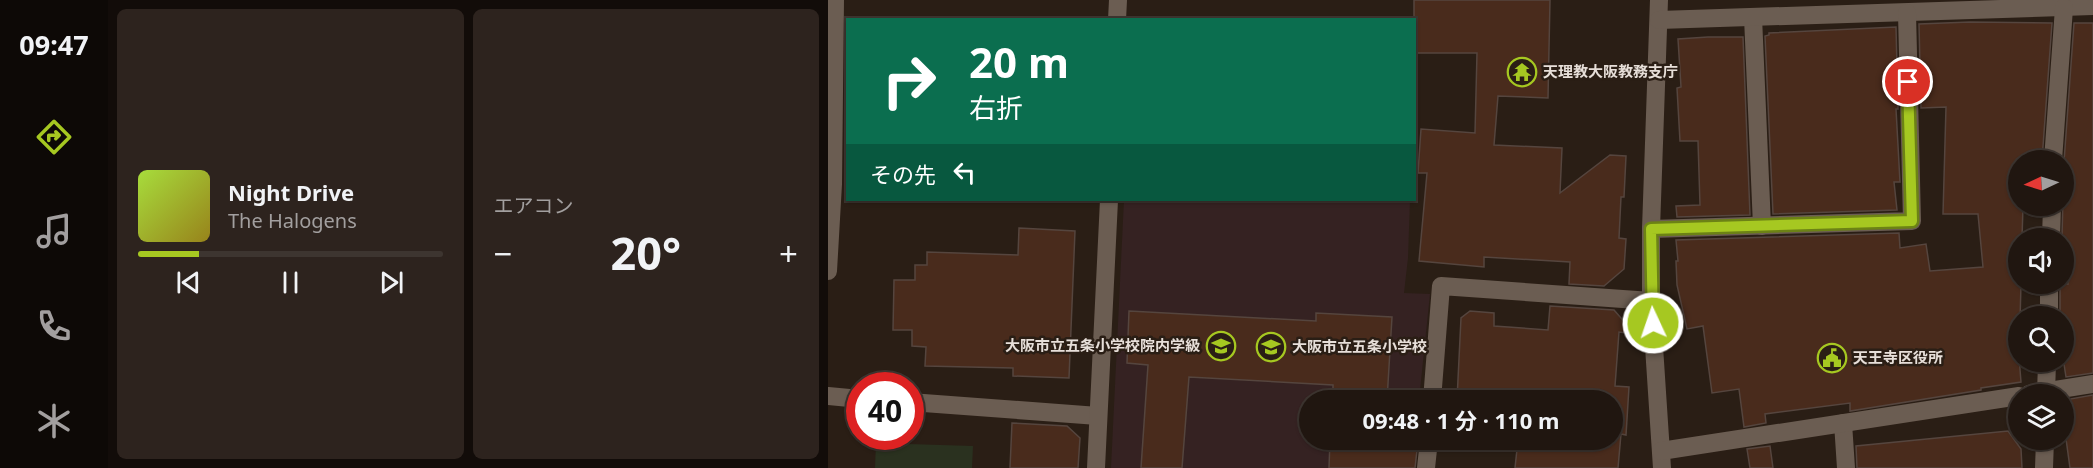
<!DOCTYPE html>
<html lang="ja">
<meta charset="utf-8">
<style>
:root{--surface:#201610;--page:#2d231e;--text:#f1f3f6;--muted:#a29f9f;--line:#3d3530;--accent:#a6c821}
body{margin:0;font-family:"Noto Sans","Noto Sans JP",sans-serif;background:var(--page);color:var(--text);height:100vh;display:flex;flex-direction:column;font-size:22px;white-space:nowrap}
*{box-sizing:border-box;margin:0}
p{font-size:20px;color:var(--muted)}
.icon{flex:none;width:33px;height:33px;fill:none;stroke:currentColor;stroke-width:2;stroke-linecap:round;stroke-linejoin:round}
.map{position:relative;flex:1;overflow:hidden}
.panel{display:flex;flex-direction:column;gap:9px;padding:9px;background:#120c09;width:720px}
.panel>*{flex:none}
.top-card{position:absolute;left:18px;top:18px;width:570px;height:183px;border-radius:0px;box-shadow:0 2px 4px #0004,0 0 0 2px var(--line);background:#0b6e4f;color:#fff;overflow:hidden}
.needle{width:39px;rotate:266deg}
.fabs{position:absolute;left:1180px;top:150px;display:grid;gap:12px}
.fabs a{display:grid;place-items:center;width:66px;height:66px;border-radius:50%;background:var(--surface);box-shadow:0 2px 4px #0004,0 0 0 2px var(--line);font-size:30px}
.speed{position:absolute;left:18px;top:372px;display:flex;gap:12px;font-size:30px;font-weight:700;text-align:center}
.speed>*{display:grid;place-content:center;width:78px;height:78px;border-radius:50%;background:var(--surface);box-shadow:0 2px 4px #0004,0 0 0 2px var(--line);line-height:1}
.speed .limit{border:9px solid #d22;background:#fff;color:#111}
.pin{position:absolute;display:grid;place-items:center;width:51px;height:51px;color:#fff;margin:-26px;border:3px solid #fff;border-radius:50%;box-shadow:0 2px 6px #0007}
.me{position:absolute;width:66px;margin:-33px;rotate:357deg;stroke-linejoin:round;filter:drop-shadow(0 0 4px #0008)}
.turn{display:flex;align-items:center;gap:21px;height:126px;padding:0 24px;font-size:27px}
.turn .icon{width:78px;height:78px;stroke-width:2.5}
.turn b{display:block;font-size:42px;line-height:51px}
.then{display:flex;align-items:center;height:57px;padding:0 24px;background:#0003;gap:12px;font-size:22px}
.big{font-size:45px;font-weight:700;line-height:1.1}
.panel .card{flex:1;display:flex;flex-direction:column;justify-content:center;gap:9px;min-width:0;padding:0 21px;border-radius:9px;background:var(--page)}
.song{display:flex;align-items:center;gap:18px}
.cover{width:72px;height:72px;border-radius:9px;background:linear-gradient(135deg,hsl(80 70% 55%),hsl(50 70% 35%))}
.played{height:6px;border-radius:3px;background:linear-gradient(90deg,var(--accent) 20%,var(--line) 20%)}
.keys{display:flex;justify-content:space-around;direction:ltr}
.heat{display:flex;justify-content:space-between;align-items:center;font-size:33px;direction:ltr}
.panel .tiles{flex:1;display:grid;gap:9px;grid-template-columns:repeat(2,1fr)}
.trip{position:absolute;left:471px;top:390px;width:324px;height:60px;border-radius:30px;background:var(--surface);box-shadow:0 2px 4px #0004,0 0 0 2px var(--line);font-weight:700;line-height:60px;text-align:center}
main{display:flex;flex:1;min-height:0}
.dock{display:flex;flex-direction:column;width:108px;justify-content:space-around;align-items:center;background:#0d0906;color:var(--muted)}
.dock .icon{width:42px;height:42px}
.dock .selected{color:var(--accent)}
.dock b{font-size:27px;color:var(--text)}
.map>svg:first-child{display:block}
.education{fill:#352222}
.green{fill:#2a311f}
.building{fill:#492b1c;stroke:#55453e;stroke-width:1.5}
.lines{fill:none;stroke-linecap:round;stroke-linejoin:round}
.minor{stroke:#6b5d52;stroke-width:18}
.route-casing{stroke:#6c8215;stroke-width:15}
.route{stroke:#a6c821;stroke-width:10}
.labels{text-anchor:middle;stroke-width:5;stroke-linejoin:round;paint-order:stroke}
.poi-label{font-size:15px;font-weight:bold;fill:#e7dfd9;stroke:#2a1e15;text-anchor:start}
</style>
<main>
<nav class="dock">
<b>09:47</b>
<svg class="icon selected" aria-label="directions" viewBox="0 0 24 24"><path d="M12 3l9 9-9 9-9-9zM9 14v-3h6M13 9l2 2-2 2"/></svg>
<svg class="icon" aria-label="music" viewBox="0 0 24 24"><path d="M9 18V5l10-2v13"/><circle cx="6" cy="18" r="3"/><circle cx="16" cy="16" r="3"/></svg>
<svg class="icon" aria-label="phone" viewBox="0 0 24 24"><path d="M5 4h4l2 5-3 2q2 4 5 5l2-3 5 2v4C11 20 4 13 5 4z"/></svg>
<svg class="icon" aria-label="climate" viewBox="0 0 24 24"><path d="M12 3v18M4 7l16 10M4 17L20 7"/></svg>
</nav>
<section class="panel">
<div class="tiles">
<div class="card">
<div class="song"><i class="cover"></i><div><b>Night Drive</b><p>The Halogens</p></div></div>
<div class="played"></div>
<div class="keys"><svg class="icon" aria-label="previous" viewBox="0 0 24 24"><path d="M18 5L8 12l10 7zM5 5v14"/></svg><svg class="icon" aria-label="pause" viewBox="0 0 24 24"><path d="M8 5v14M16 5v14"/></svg><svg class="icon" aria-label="next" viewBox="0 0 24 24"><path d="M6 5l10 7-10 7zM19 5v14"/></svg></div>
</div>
<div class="card"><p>エアコン</p>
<div class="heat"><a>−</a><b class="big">20°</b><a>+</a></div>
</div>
</div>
</section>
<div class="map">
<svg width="1265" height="468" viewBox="0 0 1265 468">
<rect width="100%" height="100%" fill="#2a1e15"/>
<path class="education" d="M296 200H582L580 258 576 293 602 294 591 400H482V440H587L584 468H283Z"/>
<path class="green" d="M48 443 145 446 144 468H47Z"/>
<g class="building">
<path d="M586 0H722L720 98 670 96 666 145 734 148 732 193 782 155 798 156 796 197H793L791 238 798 239 796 269 776 286 741 284 742 262 656 257V267L591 261 599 173H590L593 129 647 133 649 53H586Z"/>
<path d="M1142 22 1224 23 1214 160H1191V206H1195L1194 238H1191V284H1193L1191 357 1193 382 1153 388V390L1022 411V403L937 414 938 423 916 427 911 389 884 393 875 326 859 329 849 285 848 261H850L848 240 1071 233 1072 248 1098 244 1102 271 1155 267 1150 214H1115L1118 107 1093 108 1091 24Z"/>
<path d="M1246 23H1265V373L1238 377 1236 364V316H1232V284H1240L1234 236 1236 162Z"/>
<path d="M1068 27 1070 109H1068L1072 182H1066L1069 210 945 214 937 36 941 35V33Z"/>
<path d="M880 37H915L922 215 849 217 848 206 872 205 870 141H852L849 88 853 87 850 39Z"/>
<path d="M191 228 247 231 241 378 185 376V368L97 366 98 347 84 346V330H65L66 280H87V265H99V252L190 255Z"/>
<path d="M722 306 786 310 807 334 791 332 787 386 801 387 798 435 793 434 790 468H687L690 440H784V400H629L633 318 642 311 666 313V326L720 330Z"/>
<path d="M301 311 488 321V313L564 317 559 400H505V385L361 377 354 468H313L320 365 299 363Z"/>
<path d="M1265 395V468H1242L1236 424V411L1244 409 1242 399Z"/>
<path d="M184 423 239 426 252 438 250 468H182Z"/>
<path d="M1180 431 1193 449 1194 468H1029L1028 446Z"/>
<path d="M502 440H557L556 448 589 450 587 468H501Z"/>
<path d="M942 446 945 468H922L919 449Z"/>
</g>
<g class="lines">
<g class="minor">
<path d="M831 0 823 229V301L834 468"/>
<path d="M925 17 934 226"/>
<path d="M289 20 290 0"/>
<path d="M831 20 1265 6"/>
<path d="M1225 160 1236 8"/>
<path d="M823 229 1084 221 1079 13"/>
<path d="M1223 238 1224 206"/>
<path d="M0 271 5 184 7 0"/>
<path d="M1221 316V284"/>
<path d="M1201 394 1265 384"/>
<path d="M1218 394 1219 362"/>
<path d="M0 396 32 399"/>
<path d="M604 400 613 286 823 301"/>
<path d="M82 402 270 416"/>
<path d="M1015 423 1018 468"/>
<path d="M833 451 1191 396"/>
<path d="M268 468 281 200"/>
<path d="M598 468 601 440"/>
<path d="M1216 468 1217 440"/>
</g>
</g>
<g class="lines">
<g class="route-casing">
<path id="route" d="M825 323 823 229 1084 221 1080 82"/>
</g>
<use href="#route" class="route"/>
</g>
<defs>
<g id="temple-ring" transform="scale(1.5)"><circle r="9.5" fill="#2a1e15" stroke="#a6c821" stroke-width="1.5"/><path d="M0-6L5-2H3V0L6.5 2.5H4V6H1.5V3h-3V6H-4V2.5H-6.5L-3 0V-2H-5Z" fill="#a6c821"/></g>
<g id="school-ring" transform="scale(1.5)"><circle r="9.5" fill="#2a1e15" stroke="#a6c821" stroke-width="1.5"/><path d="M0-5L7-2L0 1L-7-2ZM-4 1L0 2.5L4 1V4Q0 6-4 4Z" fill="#a6c821"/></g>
<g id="civic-ring" transform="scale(1.5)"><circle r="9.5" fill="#2a1e15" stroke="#a6c821" stroke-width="1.5"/><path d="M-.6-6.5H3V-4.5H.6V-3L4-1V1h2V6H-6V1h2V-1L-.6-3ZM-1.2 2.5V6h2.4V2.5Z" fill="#a6c821"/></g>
</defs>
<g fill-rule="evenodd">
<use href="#temple-ring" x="694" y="72"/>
<use href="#school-ring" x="393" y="346"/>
<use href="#school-ring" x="443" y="347"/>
<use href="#civic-ring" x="1004" y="358"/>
</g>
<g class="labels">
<g class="poi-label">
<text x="715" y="77">天理教大阪教務支庁</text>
<text x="372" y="351" text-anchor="end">大阪市立五条小学校院内学級</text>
<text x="464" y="352">大阪市立五条小学校</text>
<text x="1025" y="363">天王寺区役所</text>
</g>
</g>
</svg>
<div class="fabs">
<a><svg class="needle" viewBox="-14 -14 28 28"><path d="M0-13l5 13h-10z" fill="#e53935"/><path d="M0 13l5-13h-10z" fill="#a29f9f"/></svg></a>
<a><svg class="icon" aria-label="sound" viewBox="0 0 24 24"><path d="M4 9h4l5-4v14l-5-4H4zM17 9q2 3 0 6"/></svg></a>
<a><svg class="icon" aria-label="search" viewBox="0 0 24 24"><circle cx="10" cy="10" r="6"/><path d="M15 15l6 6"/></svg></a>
<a><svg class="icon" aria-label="layers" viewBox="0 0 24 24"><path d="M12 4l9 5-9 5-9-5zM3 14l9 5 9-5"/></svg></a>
</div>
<div class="speed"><div class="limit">40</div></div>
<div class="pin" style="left:1080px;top:82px;background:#d93025"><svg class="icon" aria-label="arrive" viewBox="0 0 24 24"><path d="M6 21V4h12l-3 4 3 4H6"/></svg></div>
<svg class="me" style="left:825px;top:323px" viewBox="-20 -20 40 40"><circle r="17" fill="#a6c821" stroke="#fff" stroke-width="3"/><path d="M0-11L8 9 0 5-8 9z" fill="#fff"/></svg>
<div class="trip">09:48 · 1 分 · 110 m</div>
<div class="top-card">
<div class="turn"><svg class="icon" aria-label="right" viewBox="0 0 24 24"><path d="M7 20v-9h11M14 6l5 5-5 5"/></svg><div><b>20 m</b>右折</div></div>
<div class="then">その先<svg class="icon" aria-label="left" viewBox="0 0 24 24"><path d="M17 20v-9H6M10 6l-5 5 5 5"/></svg></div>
</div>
</div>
</main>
